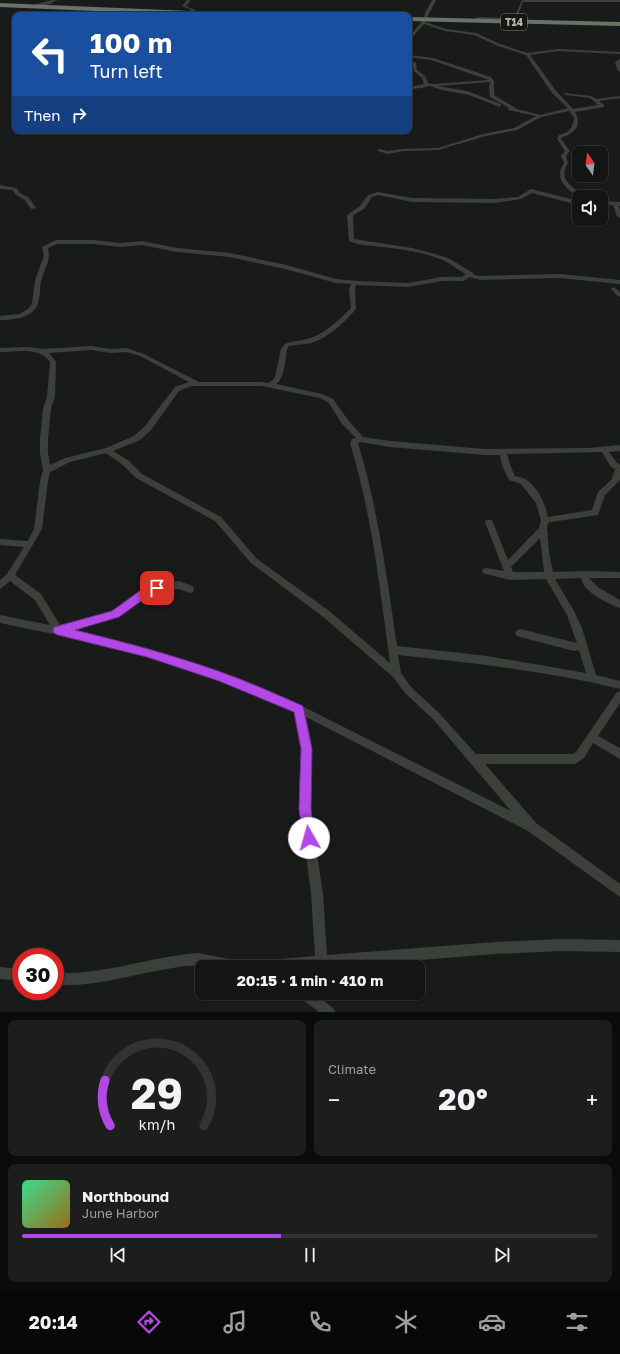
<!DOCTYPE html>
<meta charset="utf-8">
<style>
:root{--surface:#131414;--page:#1c1d1d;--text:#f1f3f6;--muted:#9d9ea0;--line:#323334;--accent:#b248e5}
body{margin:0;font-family:"Golos Text",sans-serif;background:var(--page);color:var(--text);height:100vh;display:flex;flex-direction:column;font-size:15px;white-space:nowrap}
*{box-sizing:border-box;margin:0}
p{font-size:13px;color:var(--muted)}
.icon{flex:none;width:22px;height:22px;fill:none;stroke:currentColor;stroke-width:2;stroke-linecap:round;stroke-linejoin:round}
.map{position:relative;height:1012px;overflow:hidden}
.side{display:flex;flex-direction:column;gap:8px;padding:8px;background:#0a0b0b;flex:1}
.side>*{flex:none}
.guide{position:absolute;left:12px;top:12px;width:400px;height:122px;border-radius:8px;box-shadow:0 1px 3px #0004,0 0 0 1px var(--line);background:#1a4fa0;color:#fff;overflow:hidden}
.needle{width:26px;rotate:346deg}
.tools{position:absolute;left:572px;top:146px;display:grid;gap:8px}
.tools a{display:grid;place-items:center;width:36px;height:36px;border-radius:8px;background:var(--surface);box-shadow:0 1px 3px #0004,0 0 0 1px var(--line);font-size:20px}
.speed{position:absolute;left:12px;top:948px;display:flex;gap:8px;font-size:20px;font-weight:700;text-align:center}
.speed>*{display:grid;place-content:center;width:52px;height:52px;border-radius:50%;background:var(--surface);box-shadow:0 1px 3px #0004,0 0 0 1px var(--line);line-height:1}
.speed .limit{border:6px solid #d22;background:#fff;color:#111}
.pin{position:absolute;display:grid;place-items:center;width:34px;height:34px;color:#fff;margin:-17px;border-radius:8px;box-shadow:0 2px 6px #0006}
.me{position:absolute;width:44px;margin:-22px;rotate:353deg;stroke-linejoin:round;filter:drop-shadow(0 0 3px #0008)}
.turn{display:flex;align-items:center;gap:14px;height:84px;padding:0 12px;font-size:18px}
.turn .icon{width:52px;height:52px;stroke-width:2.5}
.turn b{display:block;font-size:28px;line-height:34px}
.then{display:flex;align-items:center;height:38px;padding:0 12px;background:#0003;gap:8px;font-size:15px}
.big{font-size:30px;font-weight:700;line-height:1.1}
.side .widget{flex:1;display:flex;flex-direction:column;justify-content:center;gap:6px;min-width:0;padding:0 14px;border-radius:8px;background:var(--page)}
.side .dial{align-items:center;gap:0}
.dial svg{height:104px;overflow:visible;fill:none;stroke:var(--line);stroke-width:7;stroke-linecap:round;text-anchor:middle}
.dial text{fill:var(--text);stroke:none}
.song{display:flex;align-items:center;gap:12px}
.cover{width:48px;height:48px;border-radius:6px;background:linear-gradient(135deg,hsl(150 70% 55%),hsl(40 70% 35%))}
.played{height:4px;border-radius:2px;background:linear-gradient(90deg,var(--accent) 45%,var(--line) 45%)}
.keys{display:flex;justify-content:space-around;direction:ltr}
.heat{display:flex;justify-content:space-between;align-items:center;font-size:22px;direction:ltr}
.side .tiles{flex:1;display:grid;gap:8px;grid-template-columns:1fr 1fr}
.widget:last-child{grid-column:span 2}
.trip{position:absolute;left:195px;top:960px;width:230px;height:40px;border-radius:8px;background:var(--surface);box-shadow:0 1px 3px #0004,0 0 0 1px var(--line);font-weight:700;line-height:40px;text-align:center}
.dock{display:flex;height:64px;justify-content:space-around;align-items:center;background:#080808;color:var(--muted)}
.dock .icon{width:28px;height:28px}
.dock .on{color:var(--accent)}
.dock b{font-size:18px;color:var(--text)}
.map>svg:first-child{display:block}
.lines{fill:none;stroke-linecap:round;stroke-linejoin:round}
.street{fill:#3c403b;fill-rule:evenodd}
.highway{fill:#6a7167;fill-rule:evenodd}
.route{fill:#b248e5;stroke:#742f95}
.labels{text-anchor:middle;stroke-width:4;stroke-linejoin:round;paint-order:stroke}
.shield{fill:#141614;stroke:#82897f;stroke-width:1}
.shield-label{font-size:10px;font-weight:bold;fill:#b1baad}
</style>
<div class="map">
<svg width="620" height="1012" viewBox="0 0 620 1012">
<rect width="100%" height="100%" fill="#191b1a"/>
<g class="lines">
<g class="street">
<path d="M52 0H57L50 4 32 7 30 6Z"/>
<path d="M187 0H191L186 6 195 10 189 15 187 14 191 10 182 6Z"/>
<path d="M432 0H436L425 22 446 29 476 33 500 44 527 53 559 49 620 52V54L559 51 530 55 556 91 573 109 598 105 590 98 566 95 564 94V93L591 96 596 99 620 96V98L599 101 604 105V107L575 112C582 124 576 133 563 137L561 139 570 151 566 156 568 163C557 181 573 186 584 197L579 198C567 188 553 180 564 163L561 156 565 151 557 139 559 135C570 132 572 129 574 118L569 111 541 117 517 130 486 136 438 150 403 151 388 154 378 151V149L388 151 403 149 438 148 483 134 514 128 536 116 508 110 509 108 490 97 489 87 490 82 438 86 467 91 501 104V106H497L469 95 442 90 430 86H428L422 88 409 89V87L424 84 422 78 414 71 413 65 409 63V60L416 63 417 70 425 76 428 83 434 84 489 80 431 60 409 57V55L433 58 491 77 494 81V95L517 109 540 115 568 108 552 93 526 55 498 46 474 35 445 31 424 24 409 41V37L424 19 425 13Z"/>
<path d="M522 0H620V2H523L516 20 478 19 475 21 473 20 477 17 514 18Z"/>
<path d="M619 59H620V72L618 71 615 63Z"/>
<path d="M0 185 16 188 20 193 29 198 36 208 31 209 25 200 16 195 12 190 0 189Z"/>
<path d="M531 189 579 201V205L532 193 521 199 494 203 412 202 378 195 372 197 364 209 353 215 354 239 412 248 435 254 450 259 473 273 474 275 480 276 560 274 620 280V284L560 278 480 280 470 277 463 281H442L408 287 356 285 355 289 356 309C344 323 329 337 311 343 304 345 296 344 289 346L287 349C285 360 285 378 276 384L322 394 333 399 348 420 363 437 390 441 485 449 588 448 620 445V451L609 452 617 463 620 465V480L605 495 598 515 551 522 548 523 547 527 549 553 553 572 586 571 620 572V578H589L599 588 620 600V608C607 603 584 593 581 578L555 579 574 611 582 628 596 675 620 681V689C547 671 473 663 398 655L401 673 411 687 439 713 476 754H573L576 752 617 692 620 691V703L598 736 620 748V759L593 743 584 758 575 764H485L536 823 620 884V897L528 831 306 717 311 740 312 758 309 782 310 809 323 894 327 955 495 942 561 939 620 940V952L561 951 495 954 333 967H252L254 963 258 961 315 956 311 894 300 809 299 782 302 758 301 740 295 712C246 692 197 671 146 656 98 642 49 633 0 623V615L50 625 35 600 10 581 0 589V580L7 574 24 547 0 545V539L28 541 34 529 40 481 43 470 40 453V439L43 408 47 397 50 362C40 346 16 352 0 352V348L30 347 42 349 91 346 111 349 127 348 144 354 199 382H262L268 383 273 380 275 377 281 349 285 344C292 341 299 341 307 339 324 335 339 320 351 308L349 289 351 284 336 283 285 269 230 257 177 252 142 245 121 247 93 244H57L48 248C51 260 45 267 42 278 39 286 41 295 38 303 34 318 13 320 0 320V316L19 314 28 309 32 304 35 280 44 256 42 247 56 240H93L121 243 142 241 177 248 230 253 286 265 336 279 357 281 408 283 442 277H462L466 274C459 271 453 265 445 261 418 249 386 248 357 244L349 241 347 215 360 206 368 195 378 192 412 198 494 199 518 197ZM91 350 111 353 127 352 140 356 189 382 175 387 145 426 134 436 106 448 65 458 50 465 48 453V439L51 408 55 397 56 362 49 353ZM191 386H262L320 398 329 403 342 424 356 438 352 439 350 443C372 515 380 589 390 663L328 610 257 559 221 517 142 474 129 461 113 451 140 440 151 430 179 391ZM361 442 390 447 485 455H500L502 465 509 480 521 484 536 503 541 521 539 528 508 560 492 520H486L485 522 504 571 486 568 483 569 482 571 483 573 486 574 510 580 546 579 567 615 577 643 520 629 517 630 515 633 517 636 520 637 574 651 579 650 586 673 487 656 397 646C387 578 378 509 358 443ZM602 452 611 467 615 469 612 479 598 492 592 510 548 517C545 504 539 489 527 480 524 478 519 477 515 476L510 465 507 454ZM106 453 123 465 136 478 215 521 251 563 322 616 393 677 405 693 433 719 511 811 302 706 224 674 147 648 73 630 118 617 154 592 179 589 190 593 193 592 194 589 193 586 179 581 153 585 142 590 112 611 60 625 41 594 15 575 42 529 48 481 50 472 70 462ZM540 538 544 572H513L511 567Z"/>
<path d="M601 201 620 202V206H618L620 210V218L617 216 613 205H601Z"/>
<path d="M614 287 620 292V297L618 296 611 289Z"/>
<path d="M198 953 240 961 244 963 246 967C235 967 223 968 212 967 201 966 191 965 179 967 135 973 100 987 55 985V973C104 975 149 957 198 953Z"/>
<path d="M0 967 21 969V981L0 979Z"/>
<path d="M297 993H313L333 1008 335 1012H319L299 997Z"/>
</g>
<g class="highway">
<path d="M0 3 238 13 241 15H189L0 7Z"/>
<path d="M409 17 620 22V26L409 21Z"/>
</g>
</g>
<path class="route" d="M157 584 161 586 162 588 161 591 148 596 119 617 75 630C124 642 173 655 221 672 249 682 276 694 303 706L312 749 311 809 315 838 313 843 309 845 304 843 303 838 299 809 301 749 294 712 219 681 147 657 58 635 54 633 53 630 54 627 58 626 112 611 141 590Z"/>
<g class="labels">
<rect class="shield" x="501" y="14" width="26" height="16" rx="3"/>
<g class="shield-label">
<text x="514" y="26">T14</text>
</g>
</g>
</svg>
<div class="tools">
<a><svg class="needle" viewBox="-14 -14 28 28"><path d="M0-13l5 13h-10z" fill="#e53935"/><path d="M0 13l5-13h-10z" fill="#9d9ea0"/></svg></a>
<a><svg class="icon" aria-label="sound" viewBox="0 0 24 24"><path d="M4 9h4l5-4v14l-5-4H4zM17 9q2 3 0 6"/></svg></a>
</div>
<div class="speed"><div class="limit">30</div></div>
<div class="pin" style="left:157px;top:588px;background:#d93025"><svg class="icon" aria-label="arrive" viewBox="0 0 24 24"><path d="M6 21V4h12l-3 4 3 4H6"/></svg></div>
<svg class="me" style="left:309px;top:838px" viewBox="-20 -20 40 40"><circle r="19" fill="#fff"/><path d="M0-13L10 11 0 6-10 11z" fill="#b248e5"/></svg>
<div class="trip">20:15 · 1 min · 410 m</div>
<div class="guide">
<div class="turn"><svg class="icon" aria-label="left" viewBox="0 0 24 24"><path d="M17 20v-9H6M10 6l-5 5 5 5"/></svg><div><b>100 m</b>Turn left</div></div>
<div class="then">Then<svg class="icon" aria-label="right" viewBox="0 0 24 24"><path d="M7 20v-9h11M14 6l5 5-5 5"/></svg></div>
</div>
</div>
<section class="side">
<div class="tiles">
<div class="widget dial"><svg viewBox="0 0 100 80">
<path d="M14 69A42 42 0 1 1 86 69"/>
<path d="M14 69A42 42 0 0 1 10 34" stroke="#b248e5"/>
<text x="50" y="56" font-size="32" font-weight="700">29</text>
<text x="50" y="72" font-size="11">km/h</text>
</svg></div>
<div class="widget"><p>Climate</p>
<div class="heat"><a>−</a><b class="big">20°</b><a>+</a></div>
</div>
<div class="widget">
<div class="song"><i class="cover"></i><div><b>Northbound</b><p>June Harbor</p></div></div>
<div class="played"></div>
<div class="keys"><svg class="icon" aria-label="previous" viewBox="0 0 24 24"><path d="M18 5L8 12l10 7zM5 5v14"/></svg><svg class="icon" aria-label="pause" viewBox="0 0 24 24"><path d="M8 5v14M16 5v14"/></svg><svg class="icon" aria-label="next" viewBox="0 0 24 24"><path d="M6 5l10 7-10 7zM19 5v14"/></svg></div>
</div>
</div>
</section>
<nav class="dock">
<b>20:14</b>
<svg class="icon on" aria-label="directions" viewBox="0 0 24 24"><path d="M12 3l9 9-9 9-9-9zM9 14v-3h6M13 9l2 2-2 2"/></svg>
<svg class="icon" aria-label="music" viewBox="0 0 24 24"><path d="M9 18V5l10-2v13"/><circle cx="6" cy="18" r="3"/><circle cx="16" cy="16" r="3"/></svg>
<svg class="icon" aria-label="phone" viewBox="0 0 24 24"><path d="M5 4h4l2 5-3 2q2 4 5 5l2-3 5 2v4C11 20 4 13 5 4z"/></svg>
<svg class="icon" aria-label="climate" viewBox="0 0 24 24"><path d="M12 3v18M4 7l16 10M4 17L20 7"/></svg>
<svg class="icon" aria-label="car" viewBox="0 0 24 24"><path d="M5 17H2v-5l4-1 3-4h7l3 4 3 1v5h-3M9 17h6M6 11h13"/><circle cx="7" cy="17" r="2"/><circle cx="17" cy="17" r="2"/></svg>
<svg class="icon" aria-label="filters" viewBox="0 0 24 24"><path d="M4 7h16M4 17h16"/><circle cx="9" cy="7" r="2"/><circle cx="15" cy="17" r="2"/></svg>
</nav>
